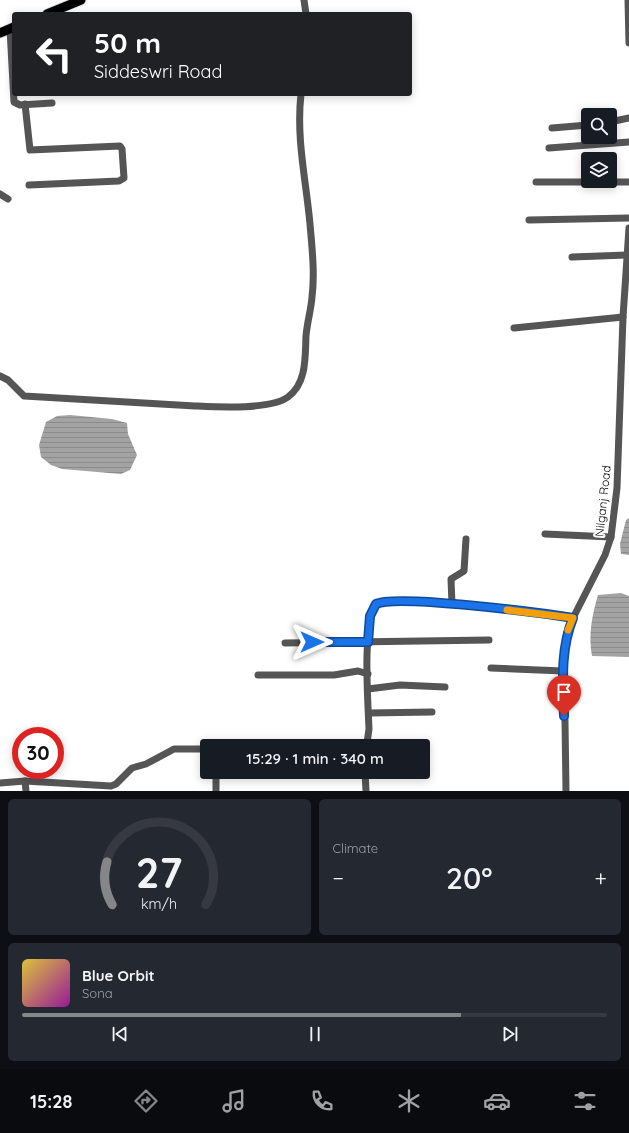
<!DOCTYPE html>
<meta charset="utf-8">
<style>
:root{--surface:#171b24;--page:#242831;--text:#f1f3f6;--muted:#9ea1a6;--line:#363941;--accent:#858687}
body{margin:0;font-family:Quicksand,sans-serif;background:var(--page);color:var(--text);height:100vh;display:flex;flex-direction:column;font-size:15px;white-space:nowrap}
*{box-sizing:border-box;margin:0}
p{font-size:13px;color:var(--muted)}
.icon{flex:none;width:22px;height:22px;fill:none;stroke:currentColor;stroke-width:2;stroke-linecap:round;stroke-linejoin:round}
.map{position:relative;height:791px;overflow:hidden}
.side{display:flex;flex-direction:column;gap:8px;padding:8px;background:#0d0f14;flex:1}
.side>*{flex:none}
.guide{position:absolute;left:12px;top:12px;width:400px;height:84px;border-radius:4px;box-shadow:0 2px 10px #0003;background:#202124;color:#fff;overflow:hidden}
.tools{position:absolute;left:581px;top:108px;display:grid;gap:8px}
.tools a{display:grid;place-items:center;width:36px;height:36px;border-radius:4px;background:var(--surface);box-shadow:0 2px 10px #0003;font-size:20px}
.speed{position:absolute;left:12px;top:727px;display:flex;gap:8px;font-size:20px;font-weight:700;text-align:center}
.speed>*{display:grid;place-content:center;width:52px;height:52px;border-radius:50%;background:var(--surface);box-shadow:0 2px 10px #0003;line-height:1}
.speed .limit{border:6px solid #d22;background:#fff;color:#111}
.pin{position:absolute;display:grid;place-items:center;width:34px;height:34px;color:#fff;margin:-41px -17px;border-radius:50% 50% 50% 0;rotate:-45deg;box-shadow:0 0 4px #0007}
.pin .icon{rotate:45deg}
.me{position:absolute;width:44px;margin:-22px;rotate:90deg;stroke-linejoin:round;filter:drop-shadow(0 0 3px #0008)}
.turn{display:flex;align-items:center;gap:14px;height:84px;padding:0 16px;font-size:18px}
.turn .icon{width:52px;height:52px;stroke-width:2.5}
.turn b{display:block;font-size:28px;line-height:34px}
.big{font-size:30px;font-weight:600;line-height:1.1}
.side .tile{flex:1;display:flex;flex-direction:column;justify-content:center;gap:6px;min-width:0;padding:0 14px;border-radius:6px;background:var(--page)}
.side .dial{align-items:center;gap:0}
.dial svg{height:104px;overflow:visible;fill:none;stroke:var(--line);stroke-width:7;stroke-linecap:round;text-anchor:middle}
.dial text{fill:var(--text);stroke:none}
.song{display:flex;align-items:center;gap:12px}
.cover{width:48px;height:48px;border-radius:6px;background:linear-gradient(135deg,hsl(50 70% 55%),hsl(300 70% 35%))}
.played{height:4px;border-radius:2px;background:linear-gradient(90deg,var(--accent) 75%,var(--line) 75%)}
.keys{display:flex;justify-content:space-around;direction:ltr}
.heat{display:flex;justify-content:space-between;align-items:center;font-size:22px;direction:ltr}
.side .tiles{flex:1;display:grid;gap:8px;grid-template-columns:1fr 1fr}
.tile:last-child{grid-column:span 2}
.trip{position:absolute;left:200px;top:739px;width:230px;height:40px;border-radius:4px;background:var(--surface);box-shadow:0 2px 10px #0003;font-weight:600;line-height:40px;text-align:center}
.tabs{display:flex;height:64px;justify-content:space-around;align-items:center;background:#090b0e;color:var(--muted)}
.tabs .icon{width:28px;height:28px}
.tabs .selected{color:var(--accent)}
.tabs b{font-size:18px;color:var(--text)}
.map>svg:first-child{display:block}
.water{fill:url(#water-rules)}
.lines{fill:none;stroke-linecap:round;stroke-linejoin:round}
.major-casing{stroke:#dbdbdb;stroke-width:11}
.minor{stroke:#555;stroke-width:7}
.major{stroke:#000;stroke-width:9}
.route-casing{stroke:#114b97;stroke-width:10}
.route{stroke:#1a73e8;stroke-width:7}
.slow{stroke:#f59e0b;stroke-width:7}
.labels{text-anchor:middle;stroke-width:4;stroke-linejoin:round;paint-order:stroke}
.street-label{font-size:12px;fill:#000;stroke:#fff}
</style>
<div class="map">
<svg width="629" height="791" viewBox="0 0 629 791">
<defs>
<pattern id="water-rules" width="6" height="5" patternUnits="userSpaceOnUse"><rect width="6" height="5" fill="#a3a3a3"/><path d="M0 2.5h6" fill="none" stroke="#8b8b8b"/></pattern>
</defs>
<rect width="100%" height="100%" fill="#fff"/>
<g class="water">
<path d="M70 415 112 419 127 423 128 434 137 455 130 470 121 474 62 469 51 465 41 457 39 445 46 422 57 416Z"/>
<path d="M629 518V555L621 554 620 544 626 520Z"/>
<path d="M621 593 629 596V657L592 656C588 636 592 615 598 595Z"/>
</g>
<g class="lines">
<g class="major-casing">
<g id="major">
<path d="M47 14 81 0"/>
<path d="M0 33 14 27"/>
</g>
</g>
<g class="minor">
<path d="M304 0 306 14"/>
<path d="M628 0 629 43"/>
<path d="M10 29 14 102 20 105 52 103"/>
<path d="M25 104 30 150 120 146 122 149 124 178 119 181 29 185"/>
<path d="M610 122 629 118"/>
<path d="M552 128 588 125"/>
<path d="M549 148 629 142"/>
<path d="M536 182H629"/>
<path d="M0 194 8 199"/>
<path d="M529 220 629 218"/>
<path d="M572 257 627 255"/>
<path d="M514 328 623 317"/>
<path d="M0 376 8 380 24 396 195 406C217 407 270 410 288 397 307 383 305 357 306 336 307 323 311 310 312 297 315 273 312 248 310 224 306 180 296 138 301 94"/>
<path d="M545 534 611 537"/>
<path d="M452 604 451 579 464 571 466 539"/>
<path d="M285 643 489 640"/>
<path d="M491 668 563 671"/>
<path d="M258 675H334L358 671 368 674"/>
<path d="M368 689 400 685 445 687"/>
<path d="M369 713 432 712"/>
<path d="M363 746 367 743 369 729C368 701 362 626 376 604 396 594 543 613 573 618"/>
<path d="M216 772V791"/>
<path d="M365 772 366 791"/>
<path d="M25 781 26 791"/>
<path d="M0 783 25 781 111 786 116 784 132 768 146 764 174 749H207"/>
<path d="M566 791 564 650 567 632 573 618 605 555 611 537 617 488 623 317 629 228"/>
</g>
<use href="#major" class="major"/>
</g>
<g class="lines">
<g class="route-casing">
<path id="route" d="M312 642H368L370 616 376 604C396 594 543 613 573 618 560 650 563 683 564 716"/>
</g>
<use href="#route" class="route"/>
<path class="slow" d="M507 610 573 618 568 630"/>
</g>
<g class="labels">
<g class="street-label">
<text transform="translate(603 501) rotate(-84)" y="4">Nilganj Road</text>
</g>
</g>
</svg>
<div class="tools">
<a><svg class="icon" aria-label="search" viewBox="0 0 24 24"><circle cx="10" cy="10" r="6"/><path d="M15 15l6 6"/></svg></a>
<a><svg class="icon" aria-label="layers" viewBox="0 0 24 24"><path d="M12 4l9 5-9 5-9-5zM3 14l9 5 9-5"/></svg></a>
</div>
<div class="speed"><div class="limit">30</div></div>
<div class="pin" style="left:564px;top:716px;background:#d93025"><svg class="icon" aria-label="arrive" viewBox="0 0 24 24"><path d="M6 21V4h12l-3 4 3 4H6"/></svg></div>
<svg class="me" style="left:312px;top:642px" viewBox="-20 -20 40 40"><path d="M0-17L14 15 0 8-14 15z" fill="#1a73e8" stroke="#fff" stroke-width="4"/></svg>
<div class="trip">15:29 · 1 min · 340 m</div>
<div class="guide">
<div class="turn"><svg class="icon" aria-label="left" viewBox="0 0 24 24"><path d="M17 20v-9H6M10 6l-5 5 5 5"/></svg><div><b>50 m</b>Siddeswri Road</div></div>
</div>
</div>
<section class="side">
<div class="tiles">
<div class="tile dial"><svg viewBox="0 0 100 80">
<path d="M14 69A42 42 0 1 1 86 69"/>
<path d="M14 69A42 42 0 0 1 10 36" stroke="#858687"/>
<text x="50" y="56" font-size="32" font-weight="700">27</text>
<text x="50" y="72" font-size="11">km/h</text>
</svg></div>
<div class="tile"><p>Climate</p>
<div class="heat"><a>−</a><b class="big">20°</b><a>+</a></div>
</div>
<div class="tile">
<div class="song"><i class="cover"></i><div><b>Blue Orbit</b><p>Sona</p></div></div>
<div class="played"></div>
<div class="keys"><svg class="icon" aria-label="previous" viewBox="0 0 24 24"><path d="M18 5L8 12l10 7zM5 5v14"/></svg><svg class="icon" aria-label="pause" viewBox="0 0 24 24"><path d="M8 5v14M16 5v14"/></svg><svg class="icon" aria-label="next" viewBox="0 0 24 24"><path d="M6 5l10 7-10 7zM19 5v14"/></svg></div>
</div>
</div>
</section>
<nav class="tabs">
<b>15:28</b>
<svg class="icon selected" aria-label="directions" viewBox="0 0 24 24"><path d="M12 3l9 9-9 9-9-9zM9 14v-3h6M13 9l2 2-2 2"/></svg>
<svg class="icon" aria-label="music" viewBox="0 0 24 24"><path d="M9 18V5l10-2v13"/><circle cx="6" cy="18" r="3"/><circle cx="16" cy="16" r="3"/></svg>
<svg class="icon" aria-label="phone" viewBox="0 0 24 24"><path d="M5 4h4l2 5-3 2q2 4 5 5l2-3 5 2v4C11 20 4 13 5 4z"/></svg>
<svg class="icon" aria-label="climate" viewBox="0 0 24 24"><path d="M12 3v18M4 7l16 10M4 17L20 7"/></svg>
<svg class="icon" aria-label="car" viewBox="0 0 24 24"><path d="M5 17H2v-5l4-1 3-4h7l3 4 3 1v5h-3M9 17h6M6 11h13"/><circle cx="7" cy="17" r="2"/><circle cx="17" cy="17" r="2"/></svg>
<svg class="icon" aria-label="filters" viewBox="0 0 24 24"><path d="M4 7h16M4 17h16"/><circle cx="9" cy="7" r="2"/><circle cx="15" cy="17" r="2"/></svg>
</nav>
